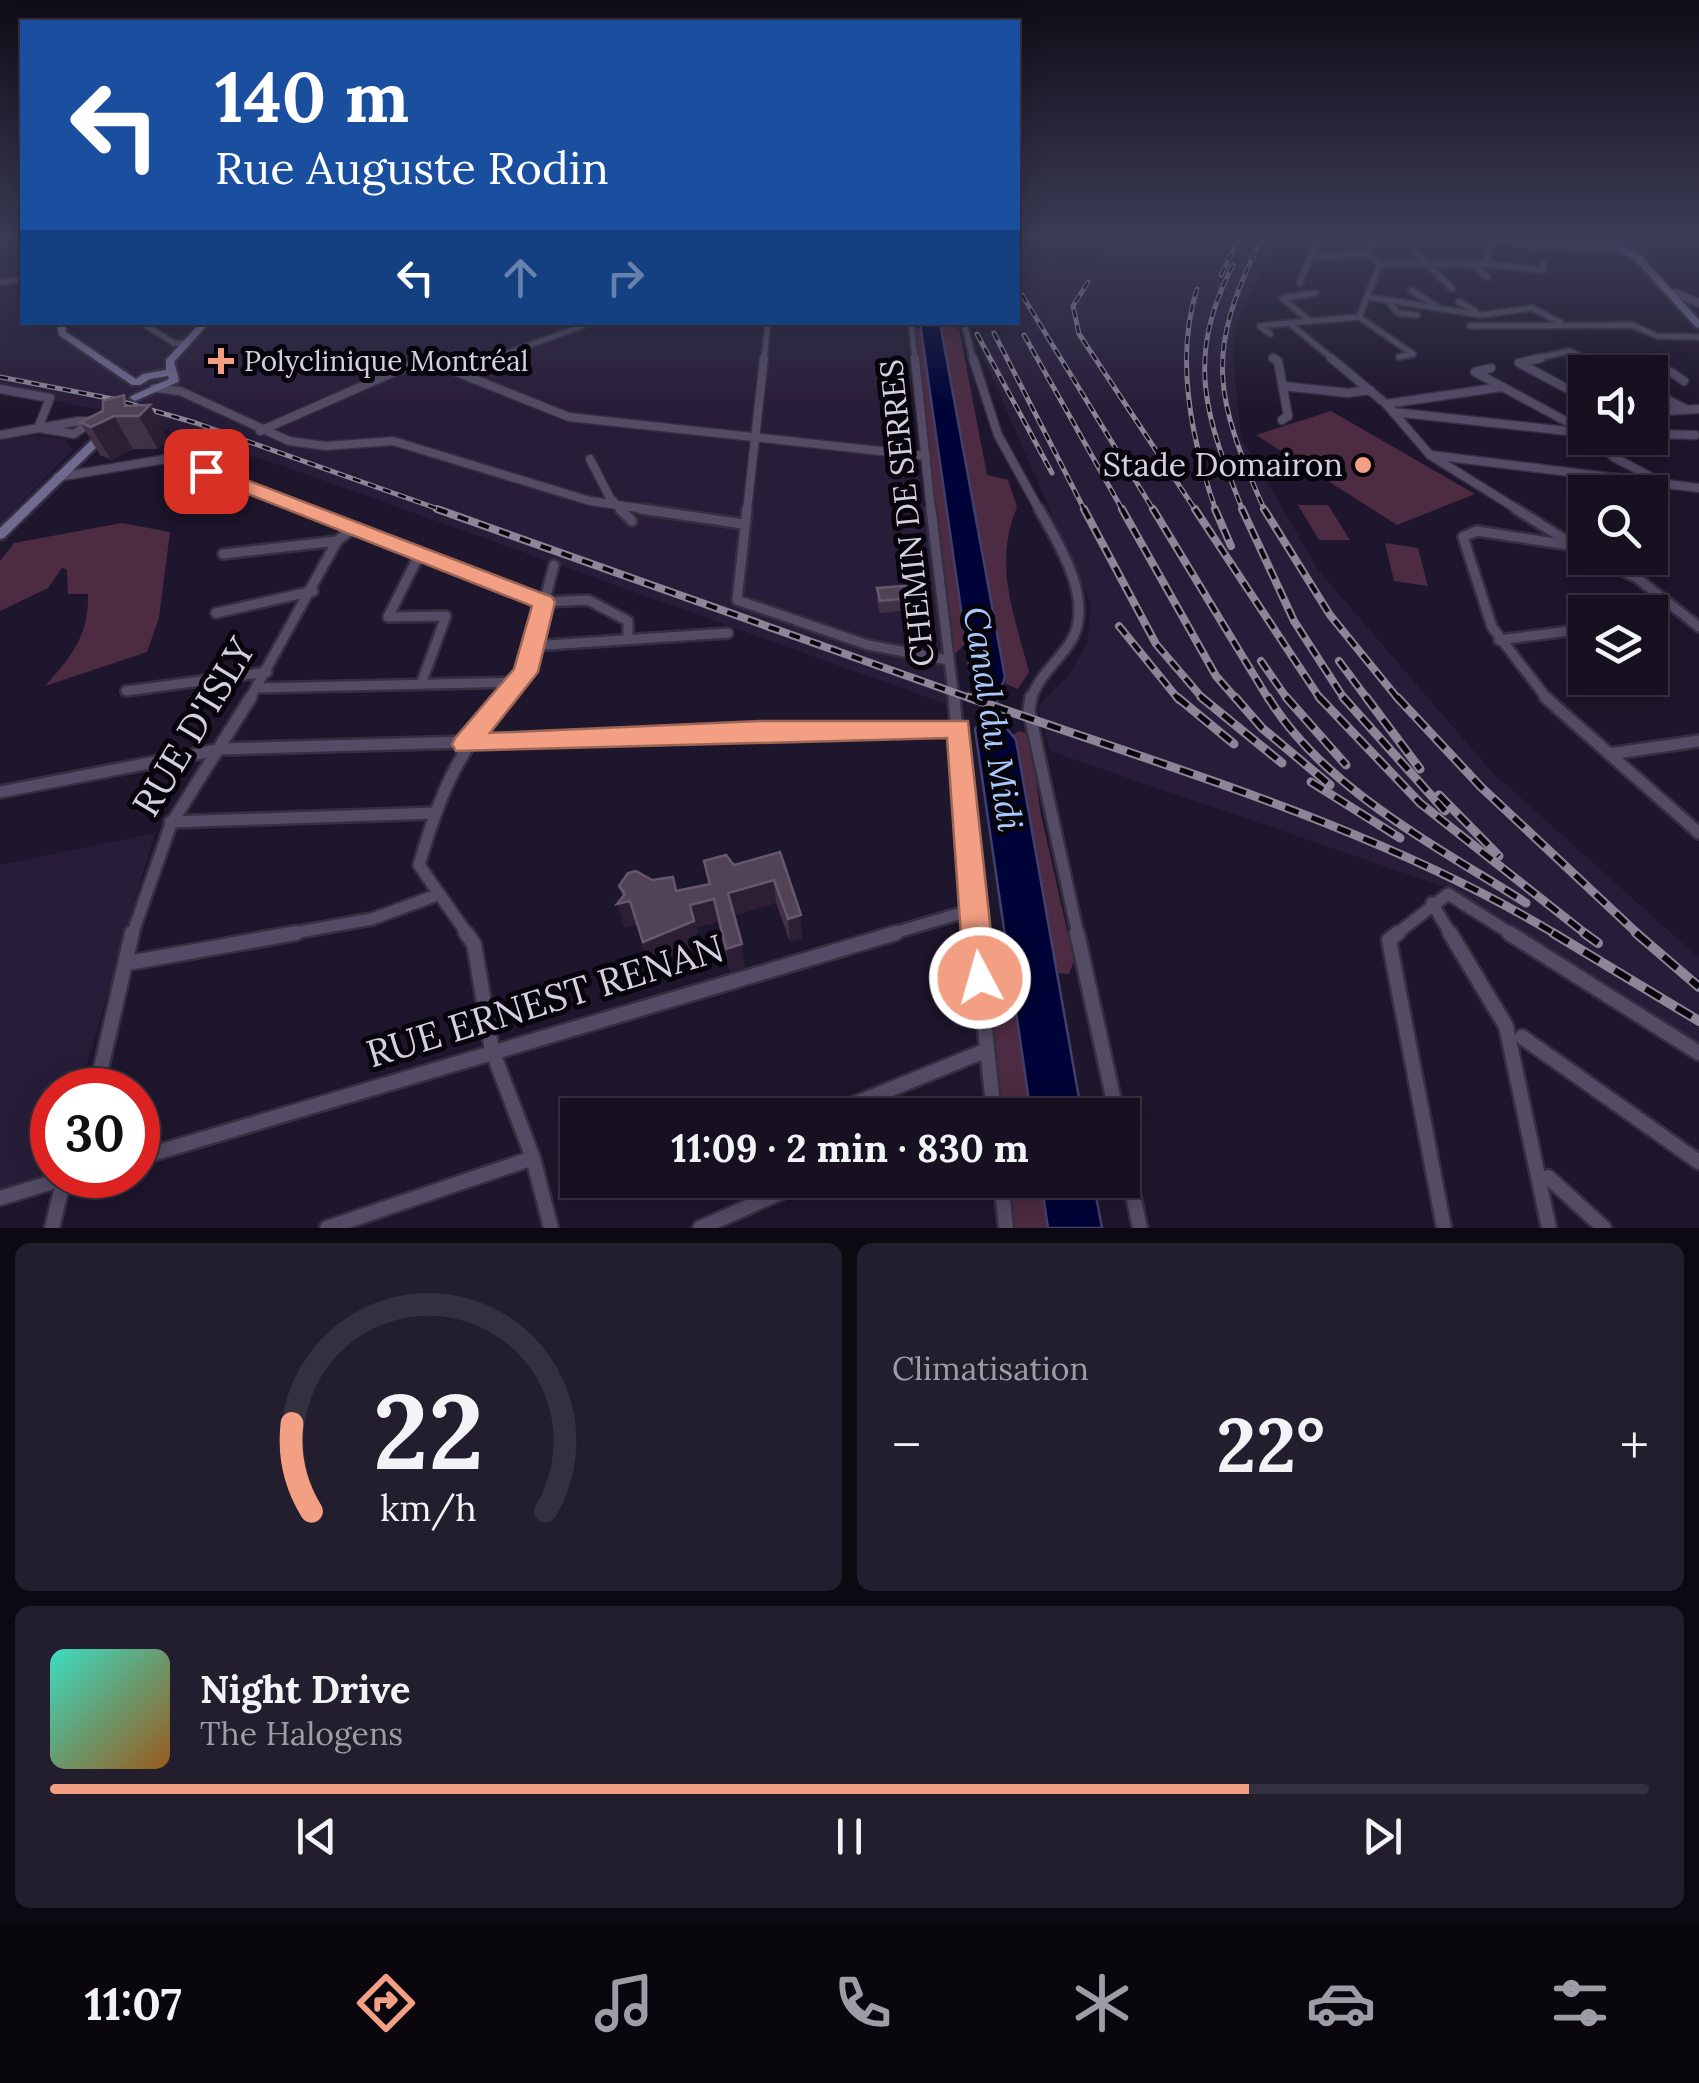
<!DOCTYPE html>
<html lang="fr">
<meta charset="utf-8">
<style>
:root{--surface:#161021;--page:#231e2e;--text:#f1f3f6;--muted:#9e9da5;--line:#35303f;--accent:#f39f83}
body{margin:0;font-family:Lora,serif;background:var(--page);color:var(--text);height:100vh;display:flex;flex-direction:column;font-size:38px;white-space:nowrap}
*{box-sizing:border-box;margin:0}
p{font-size:32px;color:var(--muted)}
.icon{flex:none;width:55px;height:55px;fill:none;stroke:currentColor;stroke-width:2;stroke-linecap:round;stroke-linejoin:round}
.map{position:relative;height:1228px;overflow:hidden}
.side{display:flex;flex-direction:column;gap:15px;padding:15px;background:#0c0912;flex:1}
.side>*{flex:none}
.banner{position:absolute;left:20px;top:20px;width:1000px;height:305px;border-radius:0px;box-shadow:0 5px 25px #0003,0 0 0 2px var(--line);background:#1a4fa0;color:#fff;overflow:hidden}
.tools{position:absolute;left:1568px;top:355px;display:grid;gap:20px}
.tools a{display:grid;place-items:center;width:100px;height:100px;border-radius:0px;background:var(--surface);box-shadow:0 5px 25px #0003,0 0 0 2px var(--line);font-size:50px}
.speed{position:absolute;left:30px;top:1068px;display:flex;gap:20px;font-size:50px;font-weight:700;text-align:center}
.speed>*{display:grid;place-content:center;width:130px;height:130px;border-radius:50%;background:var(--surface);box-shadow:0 5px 25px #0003,0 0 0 2px var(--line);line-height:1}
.speed .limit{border:15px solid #d22;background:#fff;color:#111}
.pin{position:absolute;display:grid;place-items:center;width:85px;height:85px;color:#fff;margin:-42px;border-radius:20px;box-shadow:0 5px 15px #0006}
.me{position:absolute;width:110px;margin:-55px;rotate:354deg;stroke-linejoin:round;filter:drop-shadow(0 0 8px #0008)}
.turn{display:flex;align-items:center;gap:35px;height:210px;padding:0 30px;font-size:45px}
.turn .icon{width:130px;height:130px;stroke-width:2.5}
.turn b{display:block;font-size:70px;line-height:85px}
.lanes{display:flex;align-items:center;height:95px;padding:0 30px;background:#0003;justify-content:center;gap:50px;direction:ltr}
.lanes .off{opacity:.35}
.big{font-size:75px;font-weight:700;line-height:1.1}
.side .widget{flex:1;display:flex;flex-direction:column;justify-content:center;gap:15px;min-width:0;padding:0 35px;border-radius:15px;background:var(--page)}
.side .dial{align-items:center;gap:0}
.dial svg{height:260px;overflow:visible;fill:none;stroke:var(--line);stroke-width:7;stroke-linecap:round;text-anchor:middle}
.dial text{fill:var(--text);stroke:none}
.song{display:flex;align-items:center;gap:30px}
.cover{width:120px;height:120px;border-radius:15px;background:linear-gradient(135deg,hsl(170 70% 55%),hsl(30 70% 35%))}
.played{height:10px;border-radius:5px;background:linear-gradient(90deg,var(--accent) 75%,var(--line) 75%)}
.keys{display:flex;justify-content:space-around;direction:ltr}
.heat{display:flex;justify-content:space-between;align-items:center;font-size:55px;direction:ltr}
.side .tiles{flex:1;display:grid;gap:15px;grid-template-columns:1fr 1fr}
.widget:last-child{grid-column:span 2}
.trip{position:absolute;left:560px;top:1098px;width:580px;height:100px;border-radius:0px;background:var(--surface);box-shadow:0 5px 25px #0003,0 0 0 2px var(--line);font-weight:700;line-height:100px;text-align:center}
.dock{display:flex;height:160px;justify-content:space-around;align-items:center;background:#09060d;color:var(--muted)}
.dock .icon{width:70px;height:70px}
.dock .selected{color:var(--accent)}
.dock b{font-size:45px;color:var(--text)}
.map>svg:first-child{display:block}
.built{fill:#281d39}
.green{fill:#4d2b42}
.water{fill:#000337;stroke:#40406a;stroke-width:2.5}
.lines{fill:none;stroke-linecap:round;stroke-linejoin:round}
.minor-far4-casing{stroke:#352f40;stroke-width:9}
.minor-far3-casing{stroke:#352f40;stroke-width:11}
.minor-far2-casing{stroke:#352f40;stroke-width:14}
.minor-far1-casing{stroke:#352f40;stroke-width:16}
.minor-casing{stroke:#352f40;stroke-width:19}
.tertiary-casing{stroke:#352f40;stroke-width:11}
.secondary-casing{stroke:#352f40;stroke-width:5}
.minor-far4{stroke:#544b65;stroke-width:5}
.minor-far3{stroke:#544b65;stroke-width:8}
.minor-far2{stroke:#544b65;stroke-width:9}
.minor-far1{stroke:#544b65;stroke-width:11}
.minor{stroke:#544b65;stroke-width:14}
.tertiary{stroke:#544b65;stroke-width:8}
.secondary{fill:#6f6a90;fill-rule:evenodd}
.rail-far3-casing{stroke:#8d8699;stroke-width:5}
.rail-far2-casing{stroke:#8d8699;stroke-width:8}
.rail-far1-casing{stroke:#8d8699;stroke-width:9}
.rail-casing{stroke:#8d8699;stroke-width:10}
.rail-far3{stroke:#07040c;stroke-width:2.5;stroke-dasharray:8;stroke-linecap:butt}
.rail-far2{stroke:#07040c;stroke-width:4;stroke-dasharray:11;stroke-linecap:butt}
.rail-far1{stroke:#07040c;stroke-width:5;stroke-dasharray:14;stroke-linecap:butt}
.rail{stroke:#07040c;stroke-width:6;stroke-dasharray:18;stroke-linecap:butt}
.wall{fill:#413146}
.shaded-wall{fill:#2c1f34}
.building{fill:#514256;stroke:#66586c;stroke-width:2.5}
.route{fill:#f39f83;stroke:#9e6755;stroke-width:2.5}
.poi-dot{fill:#f39f83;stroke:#07040c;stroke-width:4}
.labels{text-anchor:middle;stroke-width:10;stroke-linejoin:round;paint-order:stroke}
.far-poi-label{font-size:28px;fill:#d5d0e0;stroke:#07040c;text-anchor:start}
.poi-label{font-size:32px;fill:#d5d0e0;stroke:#07040c;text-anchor:end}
.street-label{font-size:32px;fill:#d5d0e0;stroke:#07040c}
.water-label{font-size:35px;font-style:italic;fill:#aac9fc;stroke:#07040c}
.near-street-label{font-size:38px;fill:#d5d0e0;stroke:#07040c}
</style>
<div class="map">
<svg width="1699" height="1228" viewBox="0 0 1699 1228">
<rect width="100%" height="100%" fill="#1e162c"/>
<g class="built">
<path d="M0 238H22V322L907 323 909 397 949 705 283 466 105 411 0 389Z"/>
<path d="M1079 238H1278L1237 321 1233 354 1241 437 1319 571 1492 772 1699 958V1050L1448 888 1050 751 1038 706 1066 678 1087 644 1091 605 979 347 975 323 1018 322V254L1085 268 1110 249Z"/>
<path d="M33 435 66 439 72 450 0 525V440Z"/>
<path d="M155 833 79 1090H52V1173L0 1192V865Z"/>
</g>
<g class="green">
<path d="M940 323H958L987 475 1008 480 1017 507C993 565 1014 613 1029 672L1018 689 1006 684Z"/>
<path d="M916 328 920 329 965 644 952 657Z"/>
<path d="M1331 411 1475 494 1397 525 1256 435Z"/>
<path d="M1298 505H1328L1350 540H1319Z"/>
<path d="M122 523 170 532 159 618 147 652 45 686C72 656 89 635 88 594H68L67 570 62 568 48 588 0 611V561L14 543Z"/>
<path d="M1385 543 1418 548 1428 586 1394 581Z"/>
<path d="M1019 731 1030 734 1040 810 1074 961 1069 974 1056 973 1013 735Z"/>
<path d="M1001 977 1013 986 1031 1115H1015L1012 1101 998 1095 985 988 989 981Z"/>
<path d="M1007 1180H1041L1048 1228H1013Z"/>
</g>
<g class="water">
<path d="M920 323H940L1005 677 997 701 1000 720 1016 740 1082 1115H1031L975 729 987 715 984 692 970 673Z"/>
<path d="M1041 1180H1093L1102 1228H1048Z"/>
</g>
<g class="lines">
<g class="minor-far4-casing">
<g id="minor-far4">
<path d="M1486 238 1538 246 1618 248"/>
<path d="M1415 251 1452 289"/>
<path d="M1310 258 1367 253"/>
<path d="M1380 264H1487L1491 240"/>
<path d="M1472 264 1488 277"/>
<path d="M1487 264 1543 270V263"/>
<path d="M0 282 22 280"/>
<path d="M1300 283 1315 246"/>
<path d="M1411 290 1436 306"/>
<path d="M1368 297 1481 315 1532 308 1561 323"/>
<path d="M1387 300 1398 313 1417 315"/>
<path d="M1459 302 1475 311"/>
<path d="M1359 317 1413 354 1399 357"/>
<path d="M1310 321 1282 298 1316 293"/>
<path d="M140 322 174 343H186"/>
<path d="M911 322 915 360"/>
<path d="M964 322 973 360"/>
<path d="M1470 326 1632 325 1657 336 1699 337"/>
<path d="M1270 334 1260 326 1289 323"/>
<path d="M1272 357 1277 360"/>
<path d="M421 360H427"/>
<path d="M489 360 593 322"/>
<path d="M764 360 768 322"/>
<path d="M1334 360 1289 323 1359 317 1380 264 1367 253 1371 238"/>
<path d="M1530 360 1569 351 1588 360"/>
</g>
</g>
<g class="minor-far3-casing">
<g id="minor-far3">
<path d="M915 358 931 511"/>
<path d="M973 358 998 435 1040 511"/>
<path d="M1273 358 1278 361 1288 416 1282 420"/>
<path d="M1331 358 1386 404 1430 455 1520 511"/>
<path d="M1541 358 1519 363 1585 398"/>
<path d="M1583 358 1613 372"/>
<path d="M1491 368 1475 372 1582 430"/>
<path d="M460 371 496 358"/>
<path d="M1613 372H1671L1684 381"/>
<path d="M1283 386 1348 393 1370 390"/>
<path d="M154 388 180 391 289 441 326 446 393 441 590 501 658 511"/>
<path d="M0 389 50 398 38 428"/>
<path d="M1650 391 1684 408"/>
<path d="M1386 404 1502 387"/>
<path d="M1393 412 1585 433"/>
<path d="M1650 412 1699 409"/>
<path d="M80 421 91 422 74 434 39 428Z"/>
<path d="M260 431 424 359 569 417 926 456"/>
<path d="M1650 434 1695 435"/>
<path d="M0 435 39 428"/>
<path d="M1594 438 1615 458 1657 480"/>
<path d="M1430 455 1699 488"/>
<path d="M173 459 308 511"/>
<path d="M590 459 610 498 623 511"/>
<path d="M58 477 166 459"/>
<path d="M185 503 226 480"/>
<path d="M747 511 764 358"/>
</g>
</g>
<g class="minor-far2-casing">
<g id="minor-far2">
<path d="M302 509 544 602 588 600 628 621V639"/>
<path d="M620 509 632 521"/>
<path d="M641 509 743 524"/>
<path d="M747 509 737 600 868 645 948 660"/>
<path d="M931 509 954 700"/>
<path d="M1516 509 1585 552"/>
<path d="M223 554 337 541"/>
<path d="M419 555 388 617 446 616 421 684"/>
<path d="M1597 558 1637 578 1699 627"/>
<path d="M216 613 313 591"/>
<path d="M1499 640 1585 629"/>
<path d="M532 646 728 633"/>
<path d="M258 688 518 682"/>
<path d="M126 691 267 672"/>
<path d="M249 700 337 541 352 529"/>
<path d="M503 700 526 672 554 565"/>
<path d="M1031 700C1038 676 1058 662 1071 641 1095 601 1059 544 1039 509"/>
<path d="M1548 700 1492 627 1463 537 1477 531 1568 545"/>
</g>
</g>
<g class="minor-far1-casing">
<g id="minor-far1">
<path d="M954 697 975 935"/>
<path d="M1031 697 1029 711 1078 935"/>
<path d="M1545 697 1699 833"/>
<path d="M1609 754 1699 741"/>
<path d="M0 792 222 749 959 728"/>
<path d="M170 822 434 813"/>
<path d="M1432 903 1451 935"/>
<path d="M132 935 171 824 251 697"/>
<path d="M282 935 372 919 437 895"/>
<path d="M468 935 419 865C440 793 456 755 505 697"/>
<path d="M887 935 972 910"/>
<path d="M1395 935 1448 894 1513 935"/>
</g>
</g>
<g class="minor-casing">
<g id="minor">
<path d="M466 933 474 944 492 1050 533 1158 551 1228"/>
<path d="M975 933 994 1115"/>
<path d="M1077 933 1117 1115"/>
<path d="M1398 933 1389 940 1444 1228"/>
<path d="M1450 933 1506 1026 1549 1228"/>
<path d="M1509 933 1699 1053"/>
<path d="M128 963 296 933"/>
<path d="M1522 1037 1699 1162"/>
<path d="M96 1090 132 933"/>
<path d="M827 1115 987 1050"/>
<path d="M1122 1143 1140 1228"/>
<path d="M138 1158 896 933"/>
<path d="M1548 1177 1604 1228"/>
<path d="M1001 1180 1006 1228"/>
<path d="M0 1198 76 1175"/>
<path d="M52 1228 64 1178"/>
<path d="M327 1228 533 1158"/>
<path d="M700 1228 809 1180"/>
</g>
</g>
<g class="tertiary-casing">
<path id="tertiary" d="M1675 293 1699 303"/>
</g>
<g class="secondary-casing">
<g id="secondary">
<path d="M1619 238H1627L1622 247 1640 255 1699 320V328L1696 327 1634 259 1615 250Z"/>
<path d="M56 322H65L66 332 136 379 143 374 166 370V360L201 322H210L174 362 179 380 178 382 135 401 130 398 131 396 169 379 168 376 150 379 140 385H132L59 335Z"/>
<path d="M107 428 112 431 111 433 4 538 0 539V528L103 429Z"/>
</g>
</g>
<use href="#minor-far4" class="minor-far4"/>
<use href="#minor-far3" class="minor-far3"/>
<use href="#minor-far2" class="minor-far2"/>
<use href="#minor-far1" class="minor-far1"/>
<use href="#minor" class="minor"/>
<use href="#tertiary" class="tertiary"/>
<use href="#secondary" class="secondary"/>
<g class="rail-far3-casing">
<g id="rail-far3">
<path d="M1262 238C1204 353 1214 396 1265 511"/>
<path d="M1233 265C1184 359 1206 418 1243 511"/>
<path d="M1221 275 1239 238"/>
<path d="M1088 282 1073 306 1079 334 1196 511"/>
<path d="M1197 289C1174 360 1192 442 1216 511"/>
<path d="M1022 295 1154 511"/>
<path d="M994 333 1085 511"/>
<path d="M977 334 1052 473"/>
<path d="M1024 335 1123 511"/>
<path d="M0 377 113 399 196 423 444 511"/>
</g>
</g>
<g class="rail-far2-casing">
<g id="rail-far2">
<path d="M437 509 975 700"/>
<path d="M1084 509 1156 644 1204 700"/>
<path d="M1122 509 1216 676 1237 700"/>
<path d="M1153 509 1269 700"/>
<path d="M1195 509 1321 700"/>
<path d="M1215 509 1231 546"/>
<path d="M1242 509 1294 621 1345 700"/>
<path d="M1264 509 1330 615 1399 700"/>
<path d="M1119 626 1179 700"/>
<path d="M1261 661 1288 700"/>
<path d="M1339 661 1368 700"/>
</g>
</g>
<g class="rail-far1-casing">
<g id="rail-far1">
<path d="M968 697C1165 767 1377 826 1557 935"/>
<path d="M1177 697 1234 744"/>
<path d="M1201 697 1282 763"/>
<path d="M1235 697 1262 728 1330 785"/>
<path d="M1268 697C1324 789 1438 847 1526 903"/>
<path d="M1286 697 1346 765"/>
<path d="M1319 697 1420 803 1587 935"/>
<path d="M1343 697 1445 811"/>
<path d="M1366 697 1420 769"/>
<path d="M1397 697 1481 787 1639 935"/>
<path d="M1311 782 1400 838"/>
<path d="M1439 795 1499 856"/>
</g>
</g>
<g class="rail-casing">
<g id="rail">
<path d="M1553 933 1699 1021"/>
<path d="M1584 933 1598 943"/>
<path d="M1636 933 1699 987"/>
</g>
</g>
<use href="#rail-far3" class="rail-far3"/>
<use href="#rail-far2" class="rail-far2"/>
<use href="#rail-far1" class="rail-far1"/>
<use href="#rail" class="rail"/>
</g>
<g class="wall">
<path d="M130 406 168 438 158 449H133L111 460 100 455 80 422Z"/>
<path d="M877 588 921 597 920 609 880 613 877 600Z"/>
<path d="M780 852 802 938 790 942 776 903 734 915 745 967 730 971 718 922 696 927 699 944 649 965 637 924 624 927 623 897 619 886 676 891 708 884 704 861 734 865Z"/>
</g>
<g class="shaded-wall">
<path d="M150 405 168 438 158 449 139 416Z"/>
<path d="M114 416 133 449 111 460 91 427Z"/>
<path d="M774 880 776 903 732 916 728 893Z"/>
<path d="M714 899 718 922 696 927 699 944 649 965 643 942 690 905Z"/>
<path d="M630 901 637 924 624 927 617 904Z"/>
<path d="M801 915 802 938 790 942 788 919Z"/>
<path d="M742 944 745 967 730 971 726 949Z"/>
</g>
<g class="building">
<path d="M124 395 125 406 150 405 139 416H114L91 427 80 422 103 411V401Z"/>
<path d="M918 585 921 597 880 601 877 588Z"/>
<path d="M780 852 801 915 788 919 774 880 728 893 742 944 726 949 714 899 690 905 694 921 643 942 630 901 617 904 625 894 619 886 628 873 636 871 652 880 673 877 676 891 710 884 704 861 726 855 734 865Z"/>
</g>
<linearGradient id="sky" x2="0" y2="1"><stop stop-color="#100c18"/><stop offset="0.58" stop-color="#3b3c56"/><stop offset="1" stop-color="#3b3c56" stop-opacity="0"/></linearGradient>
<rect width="1699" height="410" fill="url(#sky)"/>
<path class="route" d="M200 467H213L552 597 555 602 538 672 490 733 760 721H968L996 978 991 989 980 993 968 989 964 978 947 738 456 751 452 744 456 737 514 669 532 606 200 475Z"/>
<g class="poi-dot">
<path d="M216 346h10v10h10v10h-10v10h-10v-10h-10v-10h10z"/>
<circle cx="1363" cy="465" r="10"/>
</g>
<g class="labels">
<g class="far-poi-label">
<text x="244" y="371">Polyclinique Montréal</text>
</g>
<g class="poi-label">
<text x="1343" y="476">Stade Domairon</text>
</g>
<g class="street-label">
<text transform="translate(907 513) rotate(-96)" y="11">CHEMIN DE SERRES</text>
</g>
<g class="water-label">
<text transform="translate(993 719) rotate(81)" y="12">Canal du Midi</text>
</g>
<g class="near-street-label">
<text transform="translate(194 727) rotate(-59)" y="13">RUE D'ISLY</text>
<text transform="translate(545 1001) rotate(-17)" y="13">RUE ERNEST RENAN</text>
</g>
</g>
</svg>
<div class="tools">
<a><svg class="icon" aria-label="sound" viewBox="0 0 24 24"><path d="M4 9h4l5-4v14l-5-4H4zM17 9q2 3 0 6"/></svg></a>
<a><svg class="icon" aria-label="search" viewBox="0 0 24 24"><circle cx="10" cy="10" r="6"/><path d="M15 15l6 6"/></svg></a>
<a><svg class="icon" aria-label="layers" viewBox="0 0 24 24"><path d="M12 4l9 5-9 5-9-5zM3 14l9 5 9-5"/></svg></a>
</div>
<div class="speed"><div class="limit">30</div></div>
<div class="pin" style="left:206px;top:471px;background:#d93025"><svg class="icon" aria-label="arrive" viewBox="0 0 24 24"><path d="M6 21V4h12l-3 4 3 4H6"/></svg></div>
<svg class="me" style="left:980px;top:978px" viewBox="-20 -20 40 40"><circle r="17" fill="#f39f83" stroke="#fff" stroke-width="3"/><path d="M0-11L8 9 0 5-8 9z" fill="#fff"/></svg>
<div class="trip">11:09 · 2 min · 830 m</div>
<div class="banner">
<div class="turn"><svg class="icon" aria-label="left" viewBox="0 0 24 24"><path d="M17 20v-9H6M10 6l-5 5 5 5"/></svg><div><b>140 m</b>Rue Auguste Rodin</div></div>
<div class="lanes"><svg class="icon" aria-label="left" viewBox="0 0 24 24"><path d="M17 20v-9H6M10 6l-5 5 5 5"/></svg><svg class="icon off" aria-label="ahead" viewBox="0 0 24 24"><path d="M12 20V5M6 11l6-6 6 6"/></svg><svg class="icon off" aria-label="right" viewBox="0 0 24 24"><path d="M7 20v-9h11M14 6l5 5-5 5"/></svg></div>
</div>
</div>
<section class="side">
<div class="tiles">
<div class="widget dial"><svg viewBox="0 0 100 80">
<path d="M14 69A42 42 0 1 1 86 69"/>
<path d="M14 69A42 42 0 0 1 8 42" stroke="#f39f83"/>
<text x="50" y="56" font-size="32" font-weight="700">22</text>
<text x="50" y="72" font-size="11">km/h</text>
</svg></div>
<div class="widget"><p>Climatisation</p>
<div class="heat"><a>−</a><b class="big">22°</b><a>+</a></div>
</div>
<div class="widget">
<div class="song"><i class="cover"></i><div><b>Night Drive</b><p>The Halogens</p></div></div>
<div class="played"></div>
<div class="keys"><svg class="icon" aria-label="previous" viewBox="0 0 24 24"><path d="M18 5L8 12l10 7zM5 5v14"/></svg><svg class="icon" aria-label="pause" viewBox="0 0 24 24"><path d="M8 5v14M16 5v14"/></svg><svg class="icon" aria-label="next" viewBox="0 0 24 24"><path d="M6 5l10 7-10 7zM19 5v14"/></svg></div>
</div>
</div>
</section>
<nav class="dock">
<b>11:07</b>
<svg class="icon selected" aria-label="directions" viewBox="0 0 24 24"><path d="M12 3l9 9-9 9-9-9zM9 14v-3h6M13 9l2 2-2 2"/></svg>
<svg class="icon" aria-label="music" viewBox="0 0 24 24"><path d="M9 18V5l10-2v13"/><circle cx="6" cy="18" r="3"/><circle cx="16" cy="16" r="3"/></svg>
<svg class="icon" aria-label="phone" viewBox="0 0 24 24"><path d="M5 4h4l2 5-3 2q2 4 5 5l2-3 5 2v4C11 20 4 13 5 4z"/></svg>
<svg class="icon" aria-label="climate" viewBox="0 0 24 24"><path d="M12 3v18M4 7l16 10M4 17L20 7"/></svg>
<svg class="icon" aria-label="car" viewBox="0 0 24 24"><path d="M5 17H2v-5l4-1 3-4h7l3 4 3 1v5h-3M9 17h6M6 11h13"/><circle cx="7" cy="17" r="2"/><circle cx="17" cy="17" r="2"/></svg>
<svg class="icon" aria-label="filters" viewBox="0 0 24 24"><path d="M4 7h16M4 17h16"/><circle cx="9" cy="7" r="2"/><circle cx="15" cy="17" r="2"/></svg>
</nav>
